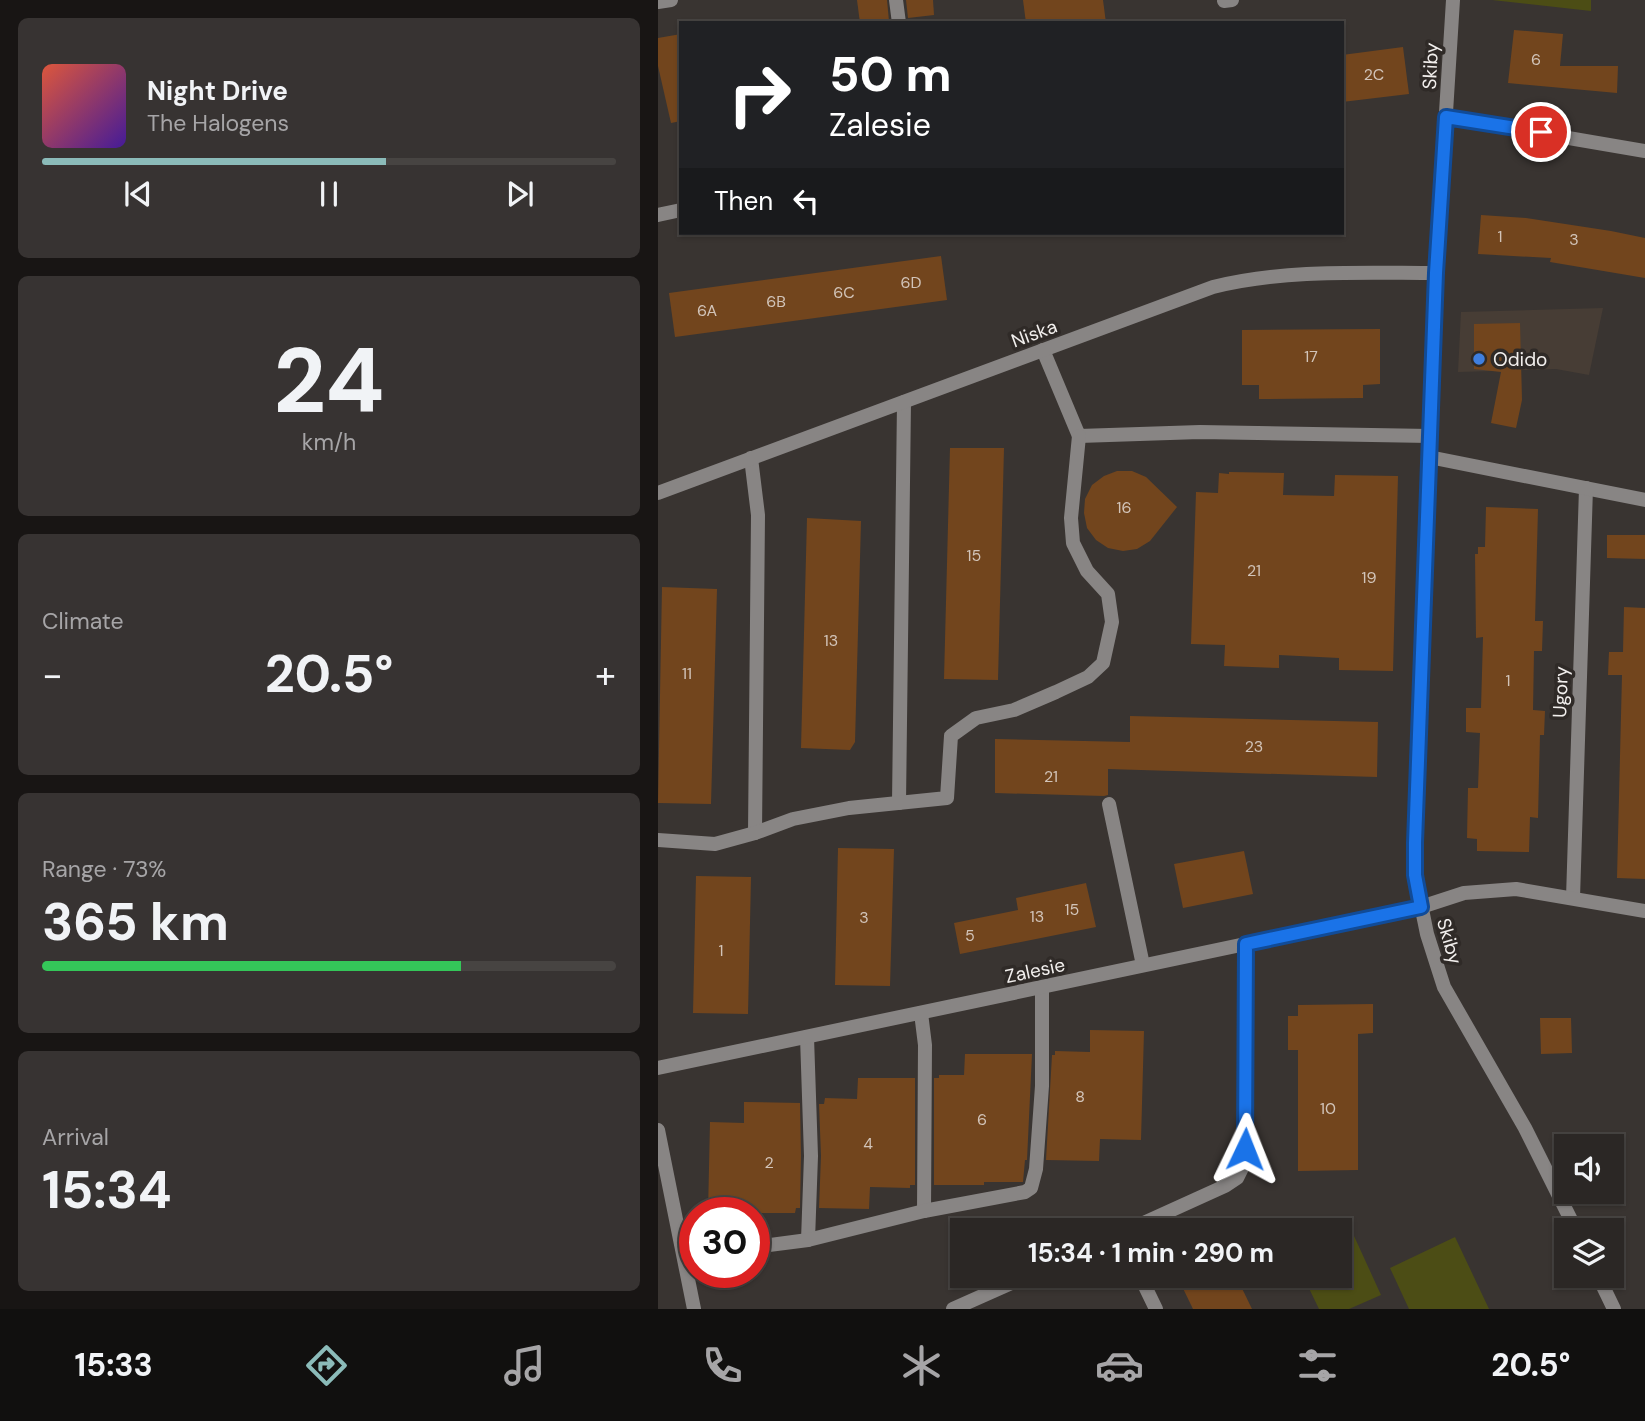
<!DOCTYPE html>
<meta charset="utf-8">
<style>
:root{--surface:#2b2725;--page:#373332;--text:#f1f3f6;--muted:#a6a5a7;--line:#474442;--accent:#8bbbb9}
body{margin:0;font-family:"DM Sans",sans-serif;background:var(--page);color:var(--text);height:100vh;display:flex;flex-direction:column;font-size:26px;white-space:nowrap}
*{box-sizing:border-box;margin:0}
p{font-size:23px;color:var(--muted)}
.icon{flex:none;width:38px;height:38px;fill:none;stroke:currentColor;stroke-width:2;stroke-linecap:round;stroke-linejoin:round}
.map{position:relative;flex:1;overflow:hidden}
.side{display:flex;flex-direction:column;gap:18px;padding:18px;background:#181514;width:658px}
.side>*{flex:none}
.hud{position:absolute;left:21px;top:21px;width:665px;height:214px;border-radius:0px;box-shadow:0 2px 5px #0004,0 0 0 2px var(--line);background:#202124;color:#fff;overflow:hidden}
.buttons{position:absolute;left:896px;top:1134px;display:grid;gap:14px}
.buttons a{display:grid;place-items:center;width:70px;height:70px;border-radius:0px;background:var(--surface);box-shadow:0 2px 5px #0004,0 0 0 2px var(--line);font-size:35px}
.speed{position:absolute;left:21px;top:1197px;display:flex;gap:14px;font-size:35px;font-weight:700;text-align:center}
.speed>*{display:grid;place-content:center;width:91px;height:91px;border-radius:50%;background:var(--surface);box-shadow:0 2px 5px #0004,0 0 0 2px var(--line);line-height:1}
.speed .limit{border:10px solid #d22;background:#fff;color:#111}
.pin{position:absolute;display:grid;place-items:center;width:60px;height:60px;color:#fff;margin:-30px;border:4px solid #fff;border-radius:50%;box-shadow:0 2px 7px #0007}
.me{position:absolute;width:77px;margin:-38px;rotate:2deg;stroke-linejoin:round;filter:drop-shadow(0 0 5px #0008)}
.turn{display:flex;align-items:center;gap:24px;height:147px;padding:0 35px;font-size:32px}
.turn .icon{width:91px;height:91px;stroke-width:2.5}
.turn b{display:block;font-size:49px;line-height:60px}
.then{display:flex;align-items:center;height:66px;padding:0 35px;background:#0003;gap:14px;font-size:26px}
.big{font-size:52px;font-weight:700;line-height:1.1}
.side .card{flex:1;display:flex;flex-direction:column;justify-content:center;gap:10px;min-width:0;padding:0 24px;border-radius:10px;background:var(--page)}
.side .dial{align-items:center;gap:0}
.dial b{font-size:91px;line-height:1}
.song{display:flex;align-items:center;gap:21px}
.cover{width:84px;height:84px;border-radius:10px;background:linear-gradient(135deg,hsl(10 70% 55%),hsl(260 70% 35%))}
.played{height:7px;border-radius:4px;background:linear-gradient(90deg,var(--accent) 60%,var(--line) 60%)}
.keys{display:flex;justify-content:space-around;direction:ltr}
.heat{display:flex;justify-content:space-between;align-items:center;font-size:38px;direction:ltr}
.charge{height:10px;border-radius:5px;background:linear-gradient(90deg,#34c759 73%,var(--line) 0)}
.trip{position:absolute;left:292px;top:1218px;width:402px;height:70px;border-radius:0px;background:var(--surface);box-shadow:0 2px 5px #0004,0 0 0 2px var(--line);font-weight:700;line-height:70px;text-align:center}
.tab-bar{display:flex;height:112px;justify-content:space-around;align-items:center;background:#11100f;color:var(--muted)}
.tab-bar .icon{width:49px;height:49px}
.tab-bar .on{color:var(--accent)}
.tab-bar b{font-size:32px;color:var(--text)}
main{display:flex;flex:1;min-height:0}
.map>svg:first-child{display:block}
.built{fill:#473d35}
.green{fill:#4c4d15}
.building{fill:#72451d}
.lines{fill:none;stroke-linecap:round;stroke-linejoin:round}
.lane{stroke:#888584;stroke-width:14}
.street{stroke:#888584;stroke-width:14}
.route-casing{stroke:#114b97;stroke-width:18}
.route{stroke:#1a73e8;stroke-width:12}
.shop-dot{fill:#3f7fe0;stroke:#2f2a27;stroke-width:2.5}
.labels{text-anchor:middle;stroke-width:7;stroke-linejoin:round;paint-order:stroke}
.number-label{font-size:16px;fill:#d2c4b9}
.street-label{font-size:19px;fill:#f2efed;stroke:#2f2a27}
.poi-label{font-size:19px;fill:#f2efed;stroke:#2f2a27;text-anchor:start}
</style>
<main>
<section class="side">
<div class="card">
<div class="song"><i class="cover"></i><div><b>Night Drive</b><p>The Halogens</p></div></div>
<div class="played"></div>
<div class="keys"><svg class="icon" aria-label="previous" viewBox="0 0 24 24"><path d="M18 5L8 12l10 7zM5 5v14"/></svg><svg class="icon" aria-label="pause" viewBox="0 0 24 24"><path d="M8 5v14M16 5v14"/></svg><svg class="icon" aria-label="next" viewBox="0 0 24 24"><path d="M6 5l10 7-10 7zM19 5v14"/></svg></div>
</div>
<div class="card dial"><b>24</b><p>km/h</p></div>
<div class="card"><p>Climate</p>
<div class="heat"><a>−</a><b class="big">20.5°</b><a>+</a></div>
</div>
<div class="card"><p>Range · 73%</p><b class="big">365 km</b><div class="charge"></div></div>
<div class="card"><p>Arrival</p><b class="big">15:34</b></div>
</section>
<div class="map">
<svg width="987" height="1309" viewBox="0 0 987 1309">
<rect width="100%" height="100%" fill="#393431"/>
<path class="built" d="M945 308 931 375 898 369 800 372 803 312Z"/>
<g class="green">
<path d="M834 0H933V11Z"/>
<path d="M691 1225 723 1295 691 1309H661L645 1276H682V1230H680Z"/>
<path d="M797 1237 831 1309H751L732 1268Z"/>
</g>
<g class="building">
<path d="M199 0H229L231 21 202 23Z"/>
<path d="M248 0H275L276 15 250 18Z"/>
<path d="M365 0H445L448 23H368Z"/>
<path d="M856 30 905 34 902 66H960L959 93 850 83Z"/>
<path d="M23 34V121L13 123 0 66V38Z"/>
<path d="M745 47 751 94 684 102V55Z"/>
<path d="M823 215 868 218 953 231 987 238V278L892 262 893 258 820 254Z"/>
<path d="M283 256 289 300 17 337 11 293Z"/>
<path d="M862 323 864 400 858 428 833 423 843 372 816 369V324Z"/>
<path d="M722 329V384L705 385V398L601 399V385H584V330Z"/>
<path d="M292 448H346L340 680 286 679Z"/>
<path d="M459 471H474L488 477 519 507 492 541 479 549 465 551 450 548 438 540 429 528 426 513 427 499 434 485 446 476Z"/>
<path d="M571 472 626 473 625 495 676 496 677 475 740 476 735 671 681 670V658L621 655V668L566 666 567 645 533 644 538 492 560 493 561 473 571 474Z"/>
<path d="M828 507 880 509 877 621H885L884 651H876L875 710 887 711 886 735H882L880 818 872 817 871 852 819 851V839L809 838 810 788H820L822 733 808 732V708H823L825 637 818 638 817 554H820V547H827Z"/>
<path d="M149 518 203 521 197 742 192 750 143 748Z"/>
<path d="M949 535H987V559L949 558Z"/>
<path d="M4 587 59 589 53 804 0 803Z"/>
<path d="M966 607 987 608V879L959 878 964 675H950L951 652H965Z"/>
<path d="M472 716 720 722 719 777 450 769V795L446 796 337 793V739L472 742Z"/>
<path d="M180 848 236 849 232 986 177 985Z"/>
<path d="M586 851 595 894 525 908 516 864Z"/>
<path d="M38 876 93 877 90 1014 35 1013Z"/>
<path d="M428 883 438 927 302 954 296 923 360 910 358 898Z"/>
<path d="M715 1004V1033L700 1034V1170L640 1171V1050H630V1016H640V1005Z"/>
<path d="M882 1018H913L914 1053 883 1054Z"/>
<path d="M432 1030 486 1031 483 1140 442 1139 441 1161 388 1160 394 1055H397V1051L432 1052Z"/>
<path d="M307 1054H374L369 1160H367L365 1182H326V1185H276V1078H281V1075H306Z"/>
<path d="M200 1078H257V1185H252V1188L212 1187 211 1209 161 1208 163 1156 161 1104H166L167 1098 199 1099Z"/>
<path d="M86 1102 142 1103 143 1156 142 1208H138L137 1213H50L52 1122 86 1123Z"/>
<path d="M519 1276H578L594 1309H535Z"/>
</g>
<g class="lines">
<g class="lane">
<path d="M566 1 574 0"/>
<path d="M0 2 13 0"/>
<path d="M385 350 421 436 542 432 772 436"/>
<path d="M93 458 100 515 97 833"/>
<path d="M241 803 246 402"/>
<path d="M451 804 485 965"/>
<path d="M0 840 57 844 97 833 135 819 191 808 289 798 293 736 318 718 356 710 398 692 430 677 445 663 454 622 450 594 429 571 415 543 413 518 421 436"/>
<path d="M915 898 928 488"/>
<path d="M263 1013 267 1045 266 1211"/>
<path d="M149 1037 153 1156 150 1240"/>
<path d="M96 1247 150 1240 266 1211 367 1192 373 1188 378 1169 384 1086V988"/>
<path d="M482 1276 498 1309"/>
</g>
<g class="street">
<path d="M238 0 241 23"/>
<path d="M795 0 778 273 757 875 769 934 786 987 867 1128 918 1230"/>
<path d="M788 117 987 151"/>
<path d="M0 215 23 210"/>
<path d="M771 457 987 500"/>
<path d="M0 493 555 287C627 269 704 273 778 273"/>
<path d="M0 1068 763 907 806 893 858 889 987 911"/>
<path d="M0 1130 36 1309"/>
<path d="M470 1230 567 1186 579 1178 586 1164 589 1069 588 944"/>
<path d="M940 1276 956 1309"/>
<path d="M295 1309 369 1276"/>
</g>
</g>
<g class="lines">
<g class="route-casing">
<path id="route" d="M587 1149 588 944 763 907 757 875V843L778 273 788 117 883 132"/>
</g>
<use href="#route" class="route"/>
</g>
<circle class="shop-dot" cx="821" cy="359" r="7"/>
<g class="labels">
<g class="number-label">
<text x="878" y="65">6</text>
<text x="716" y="80">2C</text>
<text x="842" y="242">1</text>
<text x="916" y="245">3</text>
<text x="253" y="288">6D</text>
<text x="186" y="298">6C</text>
<text x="118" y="307">6B</text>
<text x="49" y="316">6A</text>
<text x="653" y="362">17</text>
<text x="466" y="513">16</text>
<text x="316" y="561">15</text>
<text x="596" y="576">21</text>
<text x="711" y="583">19</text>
<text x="173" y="646">13</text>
<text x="29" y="679">11</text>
<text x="850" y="686">1</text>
<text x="596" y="752">23</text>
<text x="393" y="782">21</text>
<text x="414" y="915">15</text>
<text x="379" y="922">13</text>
<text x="206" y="923">3</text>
<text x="312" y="941">5</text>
<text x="63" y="956">1</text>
<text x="422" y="1102">8</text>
<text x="670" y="1114">10</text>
<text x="324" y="1125">6</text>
<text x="210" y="1149">4</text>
<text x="111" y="1168">2</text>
</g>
<g class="street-label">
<text transform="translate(772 66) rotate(-87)" y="7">Skiby</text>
<text transform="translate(376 333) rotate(-20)" y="7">Niska</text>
<text transform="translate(902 692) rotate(-88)" y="7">Ugory</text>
<text transform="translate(792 941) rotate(74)" y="7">Skiby</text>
<text transform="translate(377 970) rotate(-12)" y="7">Zalesie</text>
</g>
<g class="poi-label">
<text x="835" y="366">Odido</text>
</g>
</g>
</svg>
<div class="buttons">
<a><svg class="icon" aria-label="sound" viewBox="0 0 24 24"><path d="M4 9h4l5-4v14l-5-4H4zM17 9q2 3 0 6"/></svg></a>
<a><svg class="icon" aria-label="layers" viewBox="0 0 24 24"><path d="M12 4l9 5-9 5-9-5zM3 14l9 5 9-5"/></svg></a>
</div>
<div class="speed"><div class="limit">30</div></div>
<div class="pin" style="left:883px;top:132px;background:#d93025"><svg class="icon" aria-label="arrive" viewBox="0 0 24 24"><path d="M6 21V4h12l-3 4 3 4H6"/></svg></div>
<svg class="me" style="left:587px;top:1149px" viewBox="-20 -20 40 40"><path d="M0-17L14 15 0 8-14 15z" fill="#1a73e8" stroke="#fff" stroke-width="4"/></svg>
<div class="trip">15:34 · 1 min · 290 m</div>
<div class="hud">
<div class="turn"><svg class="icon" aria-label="right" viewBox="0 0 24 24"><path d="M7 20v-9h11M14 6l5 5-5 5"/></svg><div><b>50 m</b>Zalesie</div></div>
<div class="then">Then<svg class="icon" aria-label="left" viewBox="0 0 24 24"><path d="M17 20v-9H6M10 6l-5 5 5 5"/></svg></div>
</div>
</div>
</main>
<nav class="tab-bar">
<b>15:33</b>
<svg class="icon on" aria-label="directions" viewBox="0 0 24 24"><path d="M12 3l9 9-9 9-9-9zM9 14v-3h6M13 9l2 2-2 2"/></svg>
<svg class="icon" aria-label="music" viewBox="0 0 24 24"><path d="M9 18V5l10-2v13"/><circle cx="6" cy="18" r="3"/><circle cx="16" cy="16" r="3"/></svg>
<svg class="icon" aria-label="phone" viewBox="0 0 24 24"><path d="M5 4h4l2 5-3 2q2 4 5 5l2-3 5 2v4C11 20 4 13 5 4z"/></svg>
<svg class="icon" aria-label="climate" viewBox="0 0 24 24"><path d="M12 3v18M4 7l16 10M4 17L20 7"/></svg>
<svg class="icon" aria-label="car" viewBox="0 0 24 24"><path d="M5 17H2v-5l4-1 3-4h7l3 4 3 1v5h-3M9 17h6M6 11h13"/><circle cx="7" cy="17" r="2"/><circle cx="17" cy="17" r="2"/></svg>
<svg class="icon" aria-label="filters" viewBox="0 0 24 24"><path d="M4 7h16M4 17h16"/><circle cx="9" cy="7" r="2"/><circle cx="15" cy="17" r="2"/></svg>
<b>20.5°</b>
</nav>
